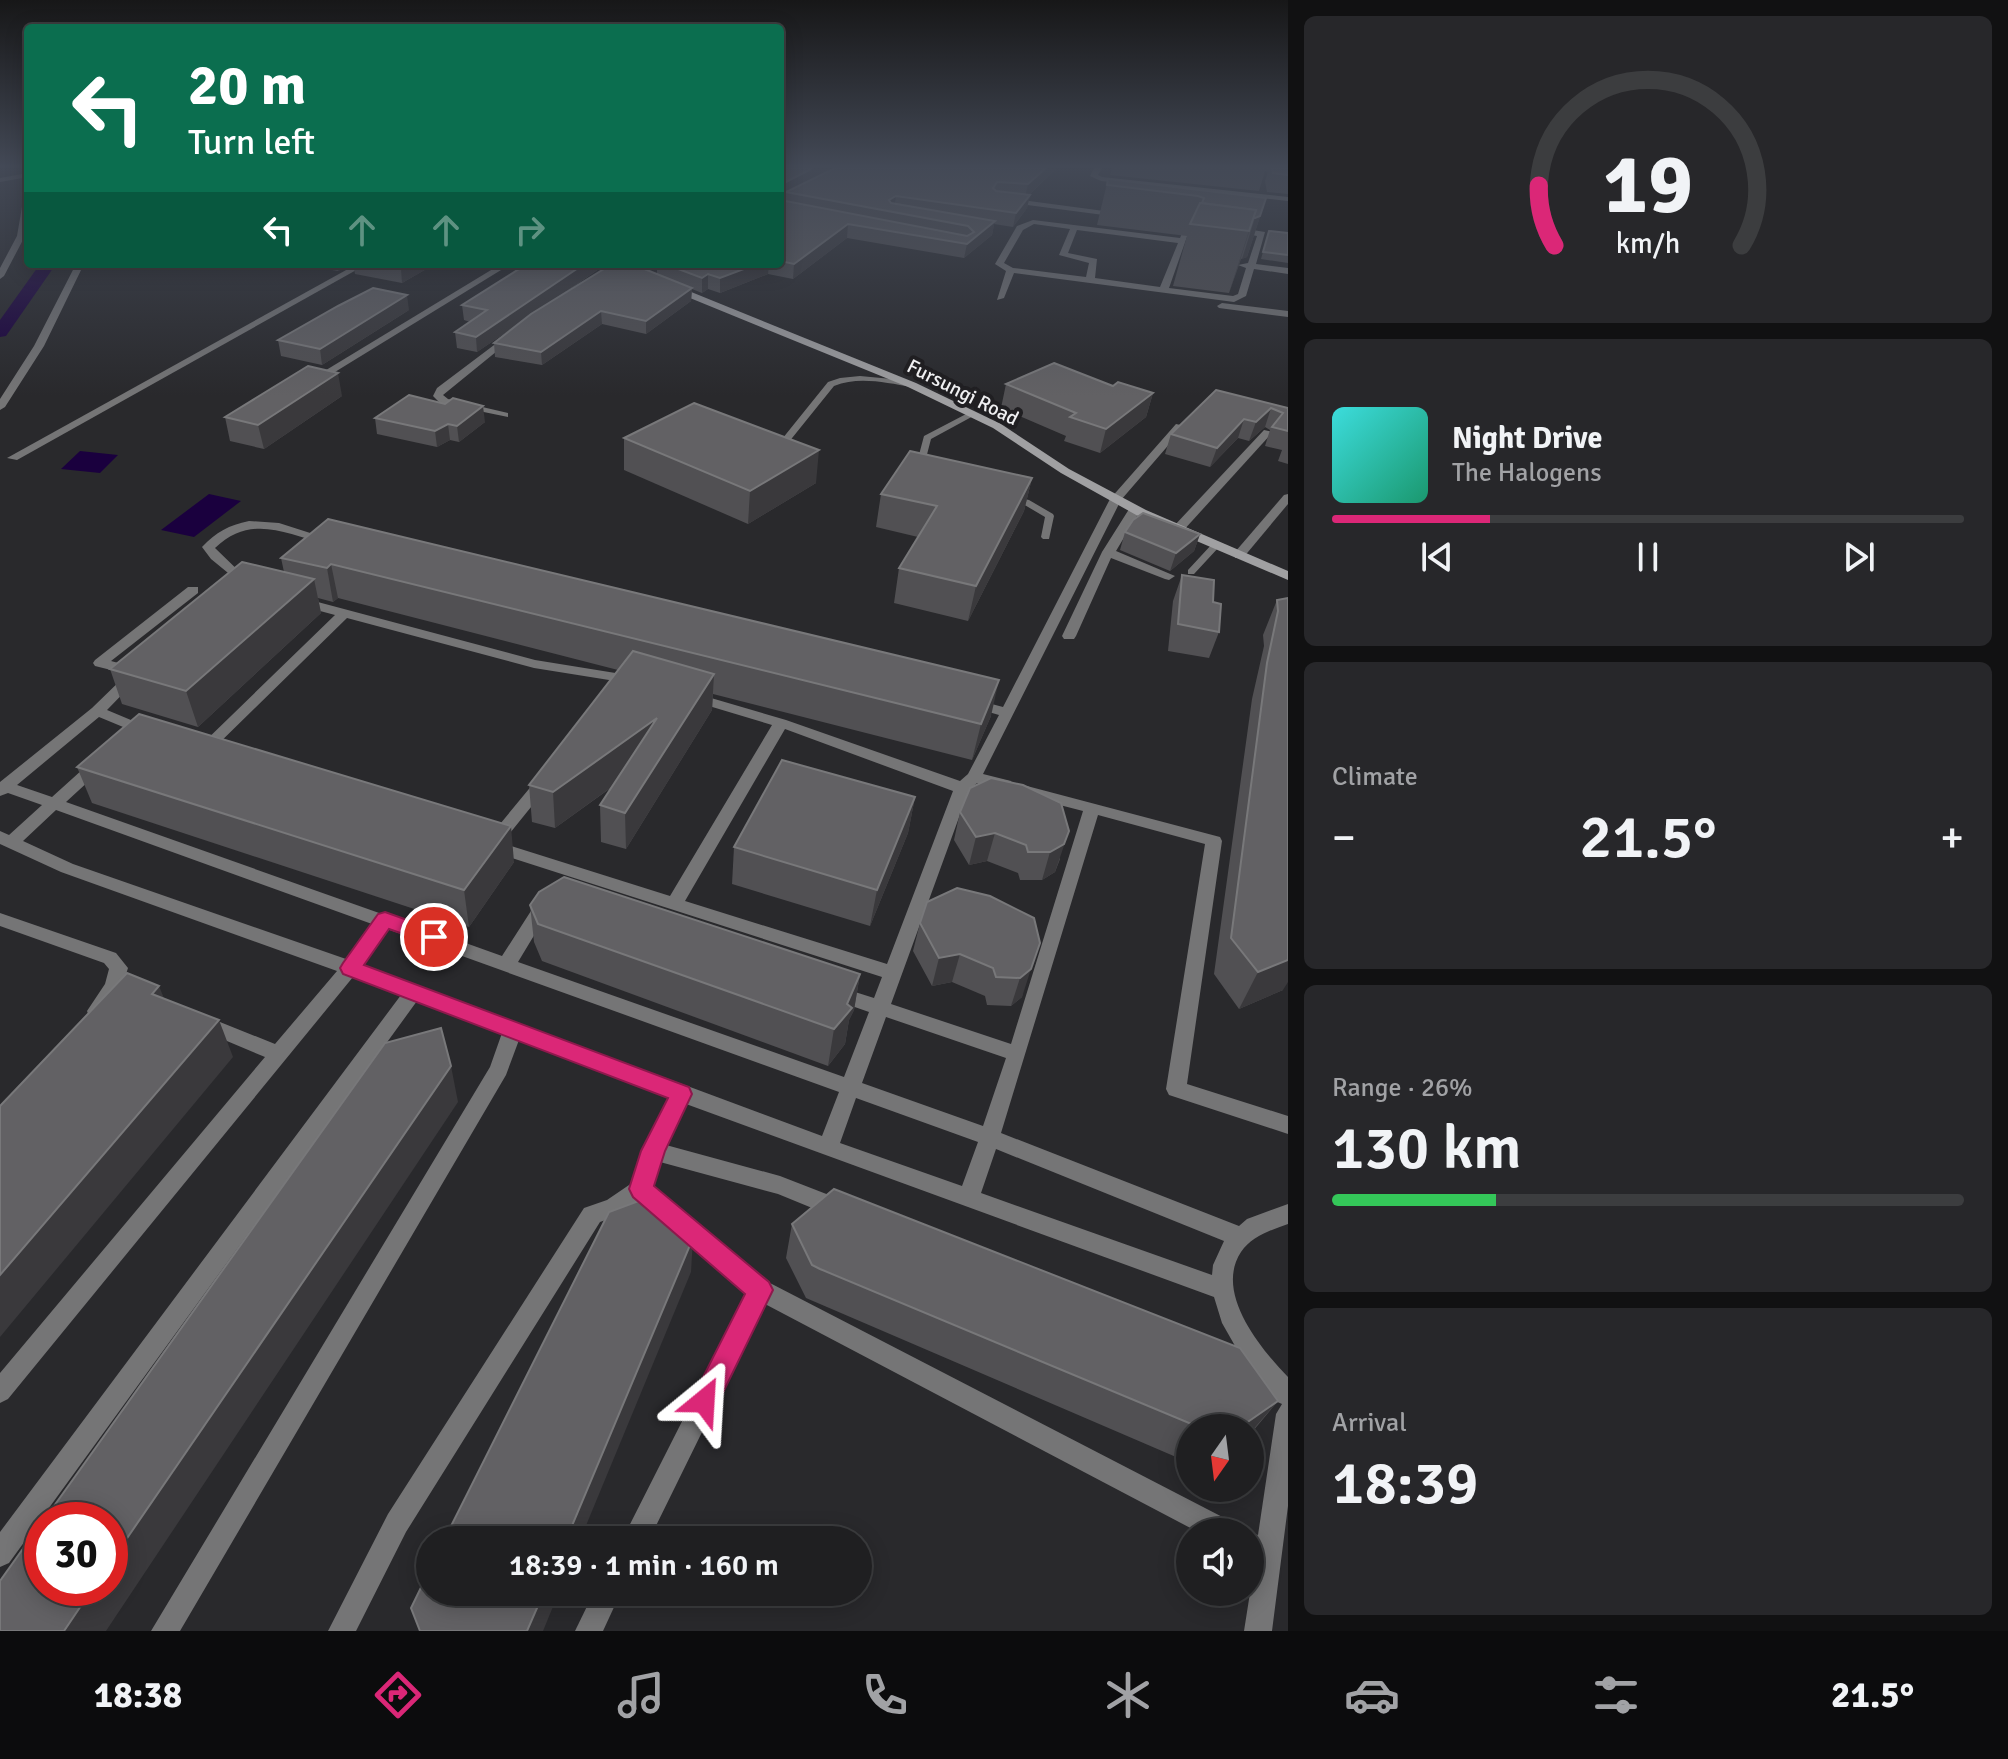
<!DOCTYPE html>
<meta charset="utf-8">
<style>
:root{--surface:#1f1f21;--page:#27272a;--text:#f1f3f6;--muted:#a1a2a5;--line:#3c3d3f;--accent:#db2777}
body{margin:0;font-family:Signika,sans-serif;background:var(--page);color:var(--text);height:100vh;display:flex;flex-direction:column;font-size:30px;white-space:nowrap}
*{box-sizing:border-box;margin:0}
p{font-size:26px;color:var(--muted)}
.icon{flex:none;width:44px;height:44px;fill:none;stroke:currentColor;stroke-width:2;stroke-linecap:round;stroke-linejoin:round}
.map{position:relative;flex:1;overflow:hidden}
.details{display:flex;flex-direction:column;gap:16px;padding:16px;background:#111112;width:720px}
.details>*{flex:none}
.guide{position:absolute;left:24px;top:24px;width:760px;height:244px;border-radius:8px;box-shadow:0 4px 20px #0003,0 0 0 2px var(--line);background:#0b6e4f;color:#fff;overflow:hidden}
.needle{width:52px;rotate:194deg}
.tools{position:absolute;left:1176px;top:1414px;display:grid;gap:16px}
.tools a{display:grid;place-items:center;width:88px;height:88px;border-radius:50%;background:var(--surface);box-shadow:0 4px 20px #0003,0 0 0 2px var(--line);font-size:40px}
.speed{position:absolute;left:24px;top:1502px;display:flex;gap:16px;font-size:40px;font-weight:700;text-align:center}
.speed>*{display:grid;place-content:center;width:104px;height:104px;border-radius:50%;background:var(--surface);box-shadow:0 4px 20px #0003,0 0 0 2px var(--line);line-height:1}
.speed .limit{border:12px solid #d22;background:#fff;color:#111}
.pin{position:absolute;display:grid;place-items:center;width:68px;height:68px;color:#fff;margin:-34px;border:4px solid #fff;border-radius:50%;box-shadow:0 2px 8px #0007}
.me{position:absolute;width:88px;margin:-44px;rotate:27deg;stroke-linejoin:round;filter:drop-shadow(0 0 6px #0008)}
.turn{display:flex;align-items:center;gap:28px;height:168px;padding:0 32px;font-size:36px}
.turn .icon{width:104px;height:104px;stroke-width:2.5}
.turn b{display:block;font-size:56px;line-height:68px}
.lanes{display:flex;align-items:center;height:76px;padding:0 32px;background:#0003;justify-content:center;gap:40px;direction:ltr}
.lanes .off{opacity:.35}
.big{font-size:60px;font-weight:600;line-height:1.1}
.details .widget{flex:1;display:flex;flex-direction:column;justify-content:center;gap:12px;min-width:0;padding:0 28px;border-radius:12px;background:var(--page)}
.details .dial{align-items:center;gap:0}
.dial svg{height:208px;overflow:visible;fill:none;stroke:var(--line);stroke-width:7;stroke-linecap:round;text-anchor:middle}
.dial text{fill:var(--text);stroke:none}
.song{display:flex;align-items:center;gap:24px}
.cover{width:96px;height:96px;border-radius:12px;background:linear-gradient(135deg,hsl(180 70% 55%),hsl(160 70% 35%))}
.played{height:8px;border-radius:4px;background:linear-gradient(90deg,var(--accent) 25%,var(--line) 25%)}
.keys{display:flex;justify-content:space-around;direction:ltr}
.heat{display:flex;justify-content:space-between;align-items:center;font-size:44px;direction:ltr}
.charge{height:12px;border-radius:6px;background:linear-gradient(90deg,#34c759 26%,var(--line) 0)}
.trip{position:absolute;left:416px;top:1526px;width:456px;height:80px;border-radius:40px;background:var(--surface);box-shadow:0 4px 20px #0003,0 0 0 2px var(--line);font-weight:600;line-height:80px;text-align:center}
.menu{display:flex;height:128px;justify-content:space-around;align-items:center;background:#0c0c0d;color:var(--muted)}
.menu .icon{width:56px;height:56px}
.menu .current{color:var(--accent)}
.menu b{font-size:36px;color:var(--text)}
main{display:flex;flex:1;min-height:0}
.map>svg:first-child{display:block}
.water{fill:#1a003e}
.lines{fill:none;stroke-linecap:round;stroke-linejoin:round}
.canal{fill:#1a003e;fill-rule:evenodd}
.lane{fill:#757576;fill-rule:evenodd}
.street{fill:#757576;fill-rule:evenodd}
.secondary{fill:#a0a0a2;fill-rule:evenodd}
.wall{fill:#515053}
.shaded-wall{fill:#3a393c}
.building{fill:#626164;stroke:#78787a;stroke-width:2}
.route{fill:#db2777;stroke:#8e194d;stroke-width:2}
.labels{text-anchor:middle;stroke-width:8;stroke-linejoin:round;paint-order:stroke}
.far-street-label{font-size:20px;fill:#f0f0f2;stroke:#201f22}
</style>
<main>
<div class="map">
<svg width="1288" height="1631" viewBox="0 0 1288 1631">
<rect width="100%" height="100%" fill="#29292c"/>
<g class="water">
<path d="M80 451 118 455 100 473 61 469Z"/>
<path d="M209 494 241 501 194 537 161 530Z"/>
</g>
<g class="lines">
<path class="canal" d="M40 264H56L6 336 0 337V320Z"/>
<g class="lane">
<path d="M28 173V177L0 182V178Z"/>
<path d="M860 376 892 379 916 385 912 387C886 383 859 376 834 386L780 453H774V449L828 382 840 378Z"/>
<path d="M970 412 977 414 931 439 924 466 927 469 920 471 916 466 924 436Z"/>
<path d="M1012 496 1029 500 1053 514 1054 516 1049 539H1043L1041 537 1045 517 1023 504 1009 501V497Z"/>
<path d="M1216 542 1221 545 1219 547 1194 574H1188V570L1213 543Z"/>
</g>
<g class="street">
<path d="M1094 168H1102L1098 175 1102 177 1288 197V201L1101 181 1090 176Z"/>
<path d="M28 193 25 236 4 276 0 279V268L17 236 24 195Z"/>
<path d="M1007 198 1119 213 1123 215 1119 217 1004 202Z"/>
<path d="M1033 220 1180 238 1183 231H1189L1169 288 1233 296 1238 294 1246 268 1238 265 1248 263 1257 236 1231 231 1234 227 1265 232 1256 264 1288 268V274L1254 269 1246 296 1234 302 1014 273 1004 298 997 300 1006 271 995 264 1017 226ZM1034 224 1070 229 1059 255 1089 263 1086 277 1013 268 1004 263 1023 230ZM1077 230 1178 243 1160 287 1095 278 1097 259 1068 253Z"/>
<path d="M76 264H84L44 346 5 407 0 410V399L34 346Z"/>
<path d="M357 264H367L17 460 7 458Z"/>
<path d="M501 264H511L317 383 308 381Z"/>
<path d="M1222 303 1288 311V317L1219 308 1217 306Z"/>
<path d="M510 333 515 336 513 338 443 395 448 399 508 413V417L440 403 433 396 437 388Z"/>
<path d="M1176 424 1185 426 1121 500 983 774 1011 781 1013 785 1005 790 977 783 969 790 891 1004 1011 1044 1083 811 1021 795 1019 791 1021 787 1027 786 1220 837 1222 841 1187 1084 1288 1116V1134L1169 1095 1166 1089 1205 844 1098 815 1001 1133 1239 1226 1247 1219 1288 1204V1224C1271 1230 1252 1236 1241 1252 1214 1293 1261 1349 1288 1377V1506L1272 1631H1244L1255 1561 1250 1559V1532L1258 1535 1276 1414 1282 1404 1241 1386 1237 1378 1241 1370 1247 1367 1222 1323 1214 1297 686 1104 666 1145 780 1176 847 1202 850 1209 847 1216 839 1219 778 1194 660 1162 653 1186 768 1282 1234 1523 1238 1532H1198L765 1304 649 1540H622L747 1293 640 1201 622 1214 600 1222 406 1532 356 1631H328L388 1514 584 1208 607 1200 632 1183 643 1151 669 1097 519 1040 506 1075 180 1631H151L490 1067 502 1033 417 1001 9 1563 0 1567V1532L401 995 353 977 8 1399 0 1403V1373L265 1057 196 1028 194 1023 196 1018 203 1015 210 1018 275 1044 337 971 61 872 0 844V831L9 835 42 805 8 793 0 796V782L92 708 127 674 95 666 93 663 95 660 188 587H198V593L111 661 137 668 139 677 107 710 150 728 152 731 150 734H140L99 717 17 785 52 797 93 760H103L106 764 103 768 66 802 382 914H391L393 917 502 956 538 900H550L553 904 518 962 844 1077 869 1012 829 998 827 993 829 988 836 986 874 998 882 977 487 850 486 841 538 778H548L551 782 548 786 502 843 670 896 772 725 689 700 687 697 689 694 694 693 786 720 960 781 968 774 999 715 968 706 966 703 973 699 1003 707 1110 499ZM785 729 953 791 887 964 685 901ZM56 810 372 924 346 959 73 864 23 841ZM387 929 839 1092 822 1136 362 965ZM886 1017 1006 1058 983 1126 862 1083ZM856 1098 978 1142 962 1186 840 1143ZM996 1149 1224 1241 1213 1265 1212 1275 981 1193Z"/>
<path d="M1264 430 1273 432 1182 532H1174V526Z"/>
<path d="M1288 494V504L1243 558H1235V552L1284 495Z"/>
<path d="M1135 505 1141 509 1116 551 1175 576 1169 580 1165 579 1111 558 1076 636 1074 639H1064L1062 636 1102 552 1131 506Z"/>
<path d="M249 521 279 523 332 540 326 544C284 533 251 514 215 548L247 579 243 591 238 592 232 588 233 577 211 559 202 547C216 532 229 525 249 521Z"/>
<path d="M299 597 535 660 634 676 641 680 634 684 534 668 347 618 209 753H199L196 750 199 747 335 615 294 604 292 601Z"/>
<path d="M0 913 116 953 128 968C123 984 110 1023 89 1016L87 1011 105 984 109 969 104 963 0 926Z"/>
<path d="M594 1592H621L603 1631H575Z"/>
</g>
<path class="secondary" d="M668 285H674L916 383 1001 424 1069 469 1146 510 1288 571V580L1138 516 1061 473 993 428 908 387 668 289Z"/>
</g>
<g class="wall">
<path d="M780 168H1057L1029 195H1030L1027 208 1013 227 994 224 992 235 964 258 847 238 793 279 768 274 720 293 708 289 702 293 692 289 691 301 646 334 602 324 542 365 495 357 494 343 521 322 477 352 457 348 455 332 470 322 464 320 462 305 527 264H606L547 305 612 264H653L645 269 657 274V264H780V198V200L785 201 786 195 780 197Z"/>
<path d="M1112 168H1288V194L1267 192 1265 181 1268 172 1265 171 1259 191 1110 175Z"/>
<path d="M1108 179 1266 198 1247 257 1241 259 1229 293 1173 286 1187 236 1097 225Z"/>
<path d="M1269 231 1288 233V263L1261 259Z"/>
<path d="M325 264H351L338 271 326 269Z"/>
<path d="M353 264H435L402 283 355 274Z"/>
<path d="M409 310 322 365 281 356 278 340Z"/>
<path d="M1006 384 1113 386 1153 393 1146 417 1100 453 1064 441 1066 436 1001 408Z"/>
<path d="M1216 390 1288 408V464L1278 461 1282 450 1265 446 1270 430 1265 427 1249 441 1238 438 1210 467 1165 454 1171 434Z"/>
<path d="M342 396 264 449 230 441 225 417Z"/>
<path d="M375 418 485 422 459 442 450 440 437 447 377 434Z"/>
<path d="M624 438 816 483 748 524 624 470Z"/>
<path d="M1032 478 1024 511 968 621 894 603 899 568 918 537 876 527 881 494Z"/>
<path d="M328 519 991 716 972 760 713 694 712 710 626 849 601 842 600 805 612 787 555 828 532 822 529 785 618 670 338 598 333 602 318 598 321 613 198 727 122 704 110 669 284 572 281 558Z"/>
<path d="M1125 532 1200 534 1194 551 1170 571 1120 550Z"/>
<path d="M1182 575 1213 602 1219 632 1209 658 1168 651 1173 601Z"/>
<path d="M1288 598 1283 990 1239 1009 1214 974 1252 699 1264 646 1263 635 1277 600Z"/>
<path d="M77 767 514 862 469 927 92 803Z"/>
<path d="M1023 785 1060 859 1055 872 1042 880H1020L1018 873 987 861 969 865 954 840 960 812Z"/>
<path d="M915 797 908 833 870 926 732 884 734 847Z"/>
<path d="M530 905 860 974 854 1010 849 1020 845 1044 828 1066 542 961 534 942Z"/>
<path d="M1034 918 1022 997 1011 1006 987 1005 985 996 952 982 932 986 913 951 920 923Z"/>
<path d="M792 1224 1278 1401 1253 1431 1250 1428H1190V1463L806 1298 786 1258Z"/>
</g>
<g class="shaded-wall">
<path d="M813 168H837L786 192V195L780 197V185Z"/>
<path d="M1046 168H1057L1025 198 1028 184Z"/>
<path d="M1030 195 1027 208 1013 227 1016 213Z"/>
<path d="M896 196 894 209 889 200Z"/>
<path d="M1266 198 1247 257 1242 259 1255 218Z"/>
<path d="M1256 210 1237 270 1229 293 1249 231Z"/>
<path d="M995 221 992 235 964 258 967 244Z"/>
<path d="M848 224 847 238 793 279 794 264Z"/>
<path d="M337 264H351L338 271Z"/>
<path d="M409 264H435L402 283 401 269Z"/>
<path d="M584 264H606L477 352 476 337Z"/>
<path d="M643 264H653L643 270Z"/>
<path d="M757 264H769L768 274 720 293V278Z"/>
<path d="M708 274V289L702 293V278Z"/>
<path d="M692 288 691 301 646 334V321Z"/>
<path d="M407 295 409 310 322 365 320 349Z"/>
<path d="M601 311 602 324 542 365 541 352Z"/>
<path d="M338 373 342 396 264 449 258 425Z"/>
<path d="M1153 393 1146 417 1100 453 1106 429Z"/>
<path d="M483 406 485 422 459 442 457 426Z"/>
<path d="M1271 408 1265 427 1249 441 1256 422Z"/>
<path d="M1244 419 1238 438 1210 467 1217 448Z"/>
<path d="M448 424 450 440 437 447 435 431Z"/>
<path d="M819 450 816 483 748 524 750 491Z"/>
<path d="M1032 478 1024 511 968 621 976 586Z"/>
<path d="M1200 534 1194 551 1170 571 1176 553Z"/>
<path d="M331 564 338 598 333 602 327 568Z"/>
<path d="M314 579 321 613 198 727 186 691Z"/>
<path d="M714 674 712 710 626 849 625 813Z"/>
<path d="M999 680 991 716 972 760 981 724Z"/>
<path d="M657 718V754L555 828 553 792Z"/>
<path d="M915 797 908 833 870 926 877 890Z"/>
<path d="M511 826 514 862 469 927 464 890Z"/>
<path d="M1069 831 1055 872 1042 880 1050 852Z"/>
<path d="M995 833 987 861 969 865 976 837Z"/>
<path d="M960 954 952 982 932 986 939 958Z"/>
<path d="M1288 960V982L1283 990 1239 1009 1258 972Z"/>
<path d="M1031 969 1022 997 1011 1006 1020 978Z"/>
<path d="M860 974 854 1010 849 1020 845 1044 828 1066 834 1029Z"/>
<path d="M159 986 174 1023 152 994Z"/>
<path d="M219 1020 233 1057 0 1337V1275Z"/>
<path d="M451 1066 458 1102 106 1631H64L93 1588H110V1563Z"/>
<path d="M693 1238 691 1272 580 1540H566Z"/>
<path d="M1278 1401 1250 1433V1428H1239Z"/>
<path d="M544 1592H559L543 1631H527Z"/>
</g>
<g class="building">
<path d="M780 168H813L780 185Z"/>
<path d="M835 168H1046L1028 184 997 182 993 188 996 191 1030 195 1016 213 896 196 889 200 891 203 995 221 967 244 848 224 794 264 780 261V198V200L967 236 974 232 968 226 786 192Z"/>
<path d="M1272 168H1288V175L1273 173Z"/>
<path d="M1108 179 1266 198 1260 216 1255 218H1253L1256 210 1202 203 1204 198 1198 196 1107 185Z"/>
<path d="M1200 203 1256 210 1249 231 1190 224Z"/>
<path d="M1269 231 1288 233V255L1263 252Z"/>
<path d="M374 264H409L401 269Z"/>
<path d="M527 264H584L476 337 455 332 487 310 462 305Z"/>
<path d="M612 264H632L692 288 646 321 601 311 541 352 494 343 531 314Z"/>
<path d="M665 264H757L720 278 708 274 702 278Z"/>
<path d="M373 288 407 295 320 349 278 340 338 306Z"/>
<path d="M1054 363 1113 386 1118 382 1153 393 1106 429 1070 417 1076 413 1006 384Z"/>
<path d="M308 366 338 373 258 425 225 417Z"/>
<path d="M1216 390 1288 408V431L1272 427 1283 413 1271 408 1256 422 1244 419 1217 448 1171 434Z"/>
<path d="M409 395 445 404 453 398 483 406 457 426 448 424 435 431 375 418Z"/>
<path d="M694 403 819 450 750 491 624 438Z"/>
<path d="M910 451 1032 478 976 586 899 568 937 506 881 494Z"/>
<path d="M1143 513 1200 534 1176 553 1125 532 1133 520Z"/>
<path d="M328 519 999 680 981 724 331 564 327 568 281 558Z"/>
<path d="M242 562 314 579 186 691 110 669Z"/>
<path d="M1182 575 1214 580 1213 602 1221 604 1219 632 1178 624Z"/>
<path d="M1288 598V960L1258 972 1231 938 1267 663 1278 611 1277 600Z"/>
<path d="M633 651 714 674 625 813 600 805 657 718 553 792 529 785Z"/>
<path d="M139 714 511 826 464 890 77 767Z"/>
<path d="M782 760 915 797 877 890 734 847Z"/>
<path d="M991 778 1023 785 1061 803 1069 831 1064 844 1050 852H1028L1026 845 995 833 976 837 960 812 970 788Z"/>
<path d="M564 877 860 974 847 1004 852 1008 834 1029 538 924 530 905 539 892Z"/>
<path d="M957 888 990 896 1034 918 1040 943 1031 969 1020 978 996 977 993 968 960 954 939 958 920 923 927 902Z"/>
<path d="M127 973 159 986 152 994 219 1020 0 1275V1106Z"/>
<path d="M441 1028 451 1066 110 1563V1520H44L385 1043Z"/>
<path d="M834 1189 1240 1348 1278 1401 1239 1428H1201L820 1269 812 1265 792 1224Z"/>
<path d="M652 1196 693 1238 566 1540H444L609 1212Z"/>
<path d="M42 1522V1588H93L64 1631H0V1581Z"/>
<path d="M430 1569V1592H544L527 1631H420L411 1608Z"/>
</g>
<linearGradient id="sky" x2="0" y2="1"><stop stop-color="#171718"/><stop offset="0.42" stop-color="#434956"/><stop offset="1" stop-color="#434956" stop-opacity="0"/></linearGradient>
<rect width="1288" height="396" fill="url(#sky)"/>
<path class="route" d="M385 912 441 932 444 937 441 943 434 945 389 929 364 965 689 1087 692 1094 665 1151 654 1186 769 1282 773 1290 714 1411 704 1415 695 1411 691 1401 745 1294 633 1197 629 1189 641 1151 668 1098 343 974 340 968 343 963 378 914Z"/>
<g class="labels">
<g class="far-street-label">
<text transform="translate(963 392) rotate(27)" y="7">Fursungi Road</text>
</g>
</g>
</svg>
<div class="tools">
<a><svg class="needle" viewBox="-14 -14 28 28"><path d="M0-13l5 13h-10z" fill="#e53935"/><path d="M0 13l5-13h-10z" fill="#a1a2a5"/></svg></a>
<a><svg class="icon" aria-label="sound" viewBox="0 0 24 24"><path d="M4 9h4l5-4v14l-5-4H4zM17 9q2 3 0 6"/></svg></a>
</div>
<div class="speed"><div class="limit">30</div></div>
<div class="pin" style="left:434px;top:937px;background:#d93025"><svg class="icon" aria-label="arrive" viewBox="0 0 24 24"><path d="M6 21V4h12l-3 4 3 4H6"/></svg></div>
<svg class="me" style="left:704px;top:1401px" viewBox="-20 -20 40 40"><path d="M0-17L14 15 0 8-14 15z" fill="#db2777" stroke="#fff" stroke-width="4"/></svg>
<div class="trip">18:39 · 1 min · 160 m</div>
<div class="guide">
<div class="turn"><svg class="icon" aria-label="left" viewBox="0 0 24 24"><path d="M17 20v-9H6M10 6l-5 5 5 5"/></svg><div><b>20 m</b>Turn left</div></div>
<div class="lanes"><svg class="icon" aria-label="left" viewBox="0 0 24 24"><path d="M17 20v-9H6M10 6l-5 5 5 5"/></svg><svg class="icon off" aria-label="ahead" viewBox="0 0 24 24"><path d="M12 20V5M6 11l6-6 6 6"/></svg><svg class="icon off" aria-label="ahead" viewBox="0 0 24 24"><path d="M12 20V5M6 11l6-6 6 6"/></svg><svg class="icon off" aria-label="right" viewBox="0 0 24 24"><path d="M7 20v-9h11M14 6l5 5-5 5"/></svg></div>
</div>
</div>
<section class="details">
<div class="widget dial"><svg viewBox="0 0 100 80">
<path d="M14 69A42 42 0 1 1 86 69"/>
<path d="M14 69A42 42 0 0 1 8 46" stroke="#db2777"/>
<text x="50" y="56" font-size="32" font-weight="700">19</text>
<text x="50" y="72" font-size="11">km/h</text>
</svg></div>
<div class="widget">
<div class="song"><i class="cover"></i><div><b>Night Drive</b><p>The Halogens</p></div></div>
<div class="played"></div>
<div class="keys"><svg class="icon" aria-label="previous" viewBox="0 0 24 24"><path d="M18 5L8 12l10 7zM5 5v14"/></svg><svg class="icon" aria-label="pause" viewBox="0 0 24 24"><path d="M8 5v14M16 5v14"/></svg><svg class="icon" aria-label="next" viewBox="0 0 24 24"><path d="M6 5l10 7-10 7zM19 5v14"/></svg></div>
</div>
<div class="widget"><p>Climate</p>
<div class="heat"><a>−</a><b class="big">21.5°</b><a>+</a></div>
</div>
<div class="widget"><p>Range · 26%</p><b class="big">130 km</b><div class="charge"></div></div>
<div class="widget"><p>Arrival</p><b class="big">18:39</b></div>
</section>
</main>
<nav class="menu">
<b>18:38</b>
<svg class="icon current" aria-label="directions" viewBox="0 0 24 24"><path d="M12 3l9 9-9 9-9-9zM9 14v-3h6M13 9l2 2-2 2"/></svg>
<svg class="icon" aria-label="music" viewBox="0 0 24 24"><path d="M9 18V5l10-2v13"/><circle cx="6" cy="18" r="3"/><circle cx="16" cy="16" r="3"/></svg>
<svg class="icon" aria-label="phone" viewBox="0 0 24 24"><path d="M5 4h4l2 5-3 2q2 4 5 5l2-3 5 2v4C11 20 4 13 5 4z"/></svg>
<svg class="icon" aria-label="climate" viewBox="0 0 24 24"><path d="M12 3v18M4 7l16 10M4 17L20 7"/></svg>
<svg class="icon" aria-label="car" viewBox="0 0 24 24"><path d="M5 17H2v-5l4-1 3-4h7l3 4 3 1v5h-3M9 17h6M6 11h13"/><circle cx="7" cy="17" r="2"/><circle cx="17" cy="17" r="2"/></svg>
<svg class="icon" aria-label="filters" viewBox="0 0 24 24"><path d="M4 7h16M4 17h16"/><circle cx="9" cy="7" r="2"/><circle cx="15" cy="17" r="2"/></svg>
<b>21.5°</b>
</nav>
